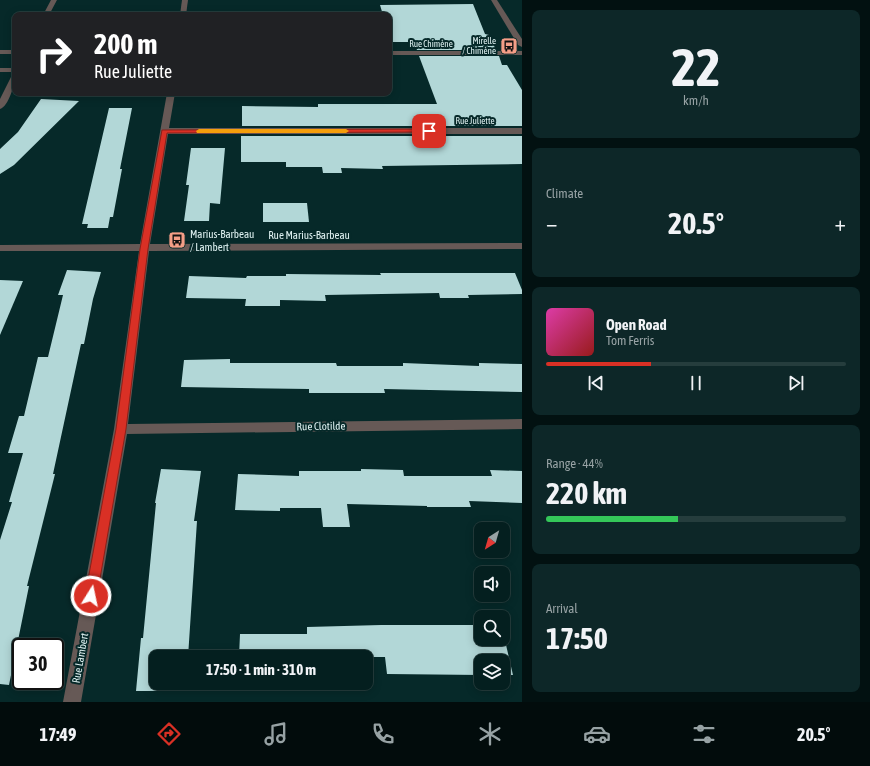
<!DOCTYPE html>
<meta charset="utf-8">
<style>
:root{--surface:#041f1f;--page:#0d2728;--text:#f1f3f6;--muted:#97a2a4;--line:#253d3d;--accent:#d93025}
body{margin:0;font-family:"Asap Condensed",sans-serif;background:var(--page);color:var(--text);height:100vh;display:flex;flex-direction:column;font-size:15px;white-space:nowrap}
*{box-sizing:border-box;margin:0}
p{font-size:13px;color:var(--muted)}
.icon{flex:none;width:22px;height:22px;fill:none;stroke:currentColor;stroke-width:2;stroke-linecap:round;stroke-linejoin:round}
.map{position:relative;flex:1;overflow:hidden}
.drawer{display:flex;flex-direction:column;gap:10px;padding:10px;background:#021111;width:348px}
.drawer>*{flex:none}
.top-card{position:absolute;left:12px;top:12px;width:380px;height:84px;border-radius:8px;box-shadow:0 2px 10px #0003,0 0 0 1px var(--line);background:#202124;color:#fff;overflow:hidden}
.needle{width:26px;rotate:217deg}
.controls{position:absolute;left:474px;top:522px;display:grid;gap:8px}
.controls a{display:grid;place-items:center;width:36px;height:36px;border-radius:8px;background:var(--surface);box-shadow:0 2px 10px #0003,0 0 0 1px var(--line);font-size:20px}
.speed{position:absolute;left:12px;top:638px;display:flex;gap:8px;font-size:20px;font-weight:700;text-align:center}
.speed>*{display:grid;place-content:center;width:52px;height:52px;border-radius:50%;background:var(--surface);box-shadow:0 2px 10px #0003,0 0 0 1px var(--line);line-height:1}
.speed .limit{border:2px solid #111;border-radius:6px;background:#fff;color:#111}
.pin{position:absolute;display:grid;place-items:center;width:34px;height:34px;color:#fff;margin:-17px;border-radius:8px;box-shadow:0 2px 6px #0006}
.me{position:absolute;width:44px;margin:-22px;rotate:10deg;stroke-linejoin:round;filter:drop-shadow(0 0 3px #0008)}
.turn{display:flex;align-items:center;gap:14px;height:84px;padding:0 16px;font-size:18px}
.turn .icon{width:52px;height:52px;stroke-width:2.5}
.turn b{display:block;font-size:28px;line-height:34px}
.big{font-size:30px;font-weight:700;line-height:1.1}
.drawer .widget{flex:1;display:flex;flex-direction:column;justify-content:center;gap:6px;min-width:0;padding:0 14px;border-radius:8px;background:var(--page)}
.drawer .dial{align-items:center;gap:0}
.dial b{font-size:52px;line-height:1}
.song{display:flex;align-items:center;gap:12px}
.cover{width:48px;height:48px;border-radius:6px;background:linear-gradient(135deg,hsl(320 70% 55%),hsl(0 70% 35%))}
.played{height:4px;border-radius:2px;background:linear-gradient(90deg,var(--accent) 35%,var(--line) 35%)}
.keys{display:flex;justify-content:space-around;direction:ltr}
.heat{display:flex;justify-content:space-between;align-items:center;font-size:22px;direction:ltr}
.charge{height:6px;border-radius:3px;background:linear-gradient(90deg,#34c759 44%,var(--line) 0)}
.trip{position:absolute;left:149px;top:650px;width:224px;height:40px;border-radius:8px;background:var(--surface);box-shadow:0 2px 10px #0003,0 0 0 1px var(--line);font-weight:700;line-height:40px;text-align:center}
.dock{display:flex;height:64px;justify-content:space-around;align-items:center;background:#020c0c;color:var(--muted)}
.dock .icon{width:28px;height:28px}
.dock .selected{color:var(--accent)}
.dock b{font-size:18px;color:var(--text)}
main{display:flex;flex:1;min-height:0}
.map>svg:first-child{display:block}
.building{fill:#b2d7d7}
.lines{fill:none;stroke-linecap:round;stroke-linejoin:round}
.minor{fill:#665956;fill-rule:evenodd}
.route{fill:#d93025;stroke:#8d1f18}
.slow{fill:#f59e0b}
.labels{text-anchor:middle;stroke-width:4;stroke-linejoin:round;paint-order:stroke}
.far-poi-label{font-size:9px;fill:#dff1f1;stroke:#062929;text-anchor:end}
.far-street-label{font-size:9px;fill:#dff1f1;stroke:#062929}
.poi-label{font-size:11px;fill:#dff1f1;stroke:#062929;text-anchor:start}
.street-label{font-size:11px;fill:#dff1f1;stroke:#062929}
</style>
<main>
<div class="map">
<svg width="522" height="702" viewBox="0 0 522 702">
<rect width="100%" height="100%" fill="#062929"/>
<g class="building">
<path d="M473 4 485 34 489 35 496 50H417L414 42H393L389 32V15H383L380 5Z"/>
<path d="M419 56H499L502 65H507L522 90V126H242V106L318 107V104H437Z"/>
<path d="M41 99 79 101 14 165 0 174V149L18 132Z"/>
<path d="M109 108H132L120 169H122L113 217H110L108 228H87L88 224H82Z"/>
<path d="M241 136H522V164L382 166 383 169 341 168 342 173H323L322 167H286V162H241Z"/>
<path d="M191 148H225L220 204 210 203 209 221H184L189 185H186Z"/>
<path d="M263 203H307L309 222H263Z"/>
<path d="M67 270 101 272 93 299 84 344H81L53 474H55L27 586H29L9 685 0 684V540L12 502H9L23 453H8L19 416H24L38 357H48L63 295H58Z"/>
<path d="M380 273H515L522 290V294L468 295 469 298H440L439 293 325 295 326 301 280 300V306H245L246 299 186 298 189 276 246 278 247 276H286V274L381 275Z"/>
<path d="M0 280 23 281 0 335Z"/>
<path d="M230 359V363H336L337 366H403V363L479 366V363L522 364V392L384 389 385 393H309V389L181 387 184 360Z"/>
<path d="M161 469 201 471 194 521H197L188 657H156V683H187L186 691H136L141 638H143L156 503H155Z"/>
<path d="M361 469 403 470 404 476H492L490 470 522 471V503L469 501 471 507H427V506L347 504 350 527H323L321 508H280V511L235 510 238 474 299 476V471H361Z"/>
<path d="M381 625H481V639H503V632L513 675H503V661H481V675L387 674 385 657H239L240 634H307V627Z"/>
</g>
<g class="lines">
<g class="minor">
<path d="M51 0H57L49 15H43Z"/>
<path d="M182 0H188L186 15H180Z"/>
<path d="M491 0H497L522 39V47L518 45Z"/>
<rect x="0" y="50" width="15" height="4"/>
<rect x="389" y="51" width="133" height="4"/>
<rect x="0" y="68" width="15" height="4"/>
<path d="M12 75H15C15 83 9 106 0 109V99Z"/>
<path d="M167 93H175L169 128H522V134H168L150 244 522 243V249L149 251 128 424 522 419V429L127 434 81 702H63L114 429 139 251H0V245L140 244Z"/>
</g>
</g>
<path class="route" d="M429 129 432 131 431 132 167 133 148 249 126 429 97 596 95 600 91 602 87 600 85 596 116 429 140 249 162 130Z"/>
<path class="slow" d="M199 129H346L349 131 346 133H197L196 131Z"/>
<defs>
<g id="bus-square" transform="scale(0.9)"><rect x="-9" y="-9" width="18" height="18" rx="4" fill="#f49e87" stroke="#062929"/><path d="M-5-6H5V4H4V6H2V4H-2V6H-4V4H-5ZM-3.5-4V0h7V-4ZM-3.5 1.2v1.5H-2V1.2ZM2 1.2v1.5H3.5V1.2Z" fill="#111"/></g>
</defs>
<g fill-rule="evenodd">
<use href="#bus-square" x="509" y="46"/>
<use href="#bus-square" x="177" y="240"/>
</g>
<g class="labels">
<g class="far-poi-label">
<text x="496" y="44">Mirelle<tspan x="496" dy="10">/ Chimène</tspan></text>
</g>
<g class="far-street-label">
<text x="431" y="47">Rue Chimène</text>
<text x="475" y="124">Rue Juliette</text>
</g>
<g class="poi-label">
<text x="190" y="238">Marius-Barbeau<tspan x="190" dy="13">/ Lambert</tspan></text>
</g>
<g class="street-label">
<text x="309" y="239">Rue Marius-Barbeau</text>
<text transform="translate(321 426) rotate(-1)" y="4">Rue Clotilde</text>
<text transform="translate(80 658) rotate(-80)" y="4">Rue Lambert</text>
</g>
</g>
</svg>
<div class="controls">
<a><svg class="needle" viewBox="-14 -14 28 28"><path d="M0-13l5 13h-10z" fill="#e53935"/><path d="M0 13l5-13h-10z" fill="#97a2a4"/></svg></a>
<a><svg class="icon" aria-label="sound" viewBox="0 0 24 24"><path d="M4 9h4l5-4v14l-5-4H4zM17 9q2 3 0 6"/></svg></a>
<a><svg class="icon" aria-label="search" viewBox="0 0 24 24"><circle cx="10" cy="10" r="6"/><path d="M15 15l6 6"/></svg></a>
<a><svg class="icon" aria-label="layers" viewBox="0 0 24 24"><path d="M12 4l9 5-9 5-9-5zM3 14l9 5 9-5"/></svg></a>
</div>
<div class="speed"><div class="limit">30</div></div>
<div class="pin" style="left:429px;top:131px;background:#d93025"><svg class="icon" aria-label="arrive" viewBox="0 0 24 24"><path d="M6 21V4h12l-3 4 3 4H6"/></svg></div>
<svg class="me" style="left:91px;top:596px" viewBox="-20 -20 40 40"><circle r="17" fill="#d93025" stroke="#fff" stroke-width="3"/><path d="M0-11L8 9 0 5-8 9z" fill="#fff"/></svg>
<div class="trip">17:50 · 1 min · 310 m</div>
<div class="top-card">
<div class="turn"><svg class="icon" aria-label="right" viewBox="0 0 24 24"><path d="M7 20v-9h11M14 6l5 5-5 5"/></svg><div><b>200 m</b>Rue Juliette</div></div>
</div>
</div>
<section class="drawer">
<div class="widget dial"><b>22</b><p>km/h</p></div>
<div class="widget"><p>Climate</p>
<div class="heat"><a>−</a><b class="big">20.5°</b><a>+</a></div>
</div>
<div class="widget">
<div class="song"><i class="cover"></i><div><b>Open Road</b><p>Tom Ferris</p></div></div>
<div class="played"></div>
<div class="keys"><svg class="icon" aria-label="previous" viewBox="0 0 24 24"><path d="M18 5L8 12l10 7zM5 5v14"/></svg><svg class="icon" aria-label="pause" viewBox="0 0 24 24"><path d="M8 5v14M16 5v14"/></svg><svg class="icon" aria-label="next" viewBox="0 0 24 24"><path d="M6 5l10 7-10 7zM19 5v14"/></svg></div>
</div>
<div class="widget"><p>Range · 44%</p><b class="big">220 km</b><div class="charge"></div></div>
<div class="widget"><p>Arrival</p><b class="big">17:50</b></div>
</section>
</main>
<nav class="dock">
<b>17:49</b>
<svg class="icon selected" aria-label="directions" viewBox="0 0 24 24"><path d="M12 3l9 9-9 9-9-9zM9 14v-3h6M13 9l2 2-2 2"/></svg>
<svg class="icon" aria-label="music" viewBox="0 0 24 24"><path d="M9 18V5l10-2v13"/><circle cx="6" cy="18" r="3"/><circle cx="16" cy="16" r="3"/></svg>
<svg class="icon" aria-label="phone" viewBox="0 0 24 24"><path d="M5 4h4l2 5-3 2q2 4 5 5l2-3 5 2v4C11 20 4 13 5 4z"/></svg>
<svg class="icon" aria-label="climate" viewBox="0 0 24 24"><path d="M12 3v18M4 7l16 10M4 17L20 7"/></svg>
<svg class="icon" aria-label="car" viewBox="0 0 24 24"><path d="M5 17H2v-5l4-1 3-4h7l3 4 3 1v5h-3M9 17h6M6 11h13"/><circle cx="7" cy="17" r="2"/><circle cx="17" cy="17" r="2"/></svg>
<svg class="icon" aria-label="filters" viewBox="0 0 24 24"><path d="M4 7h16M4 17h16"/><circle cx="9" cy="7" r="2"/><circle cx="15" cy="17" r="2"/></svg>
<b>20.5°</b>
</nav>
